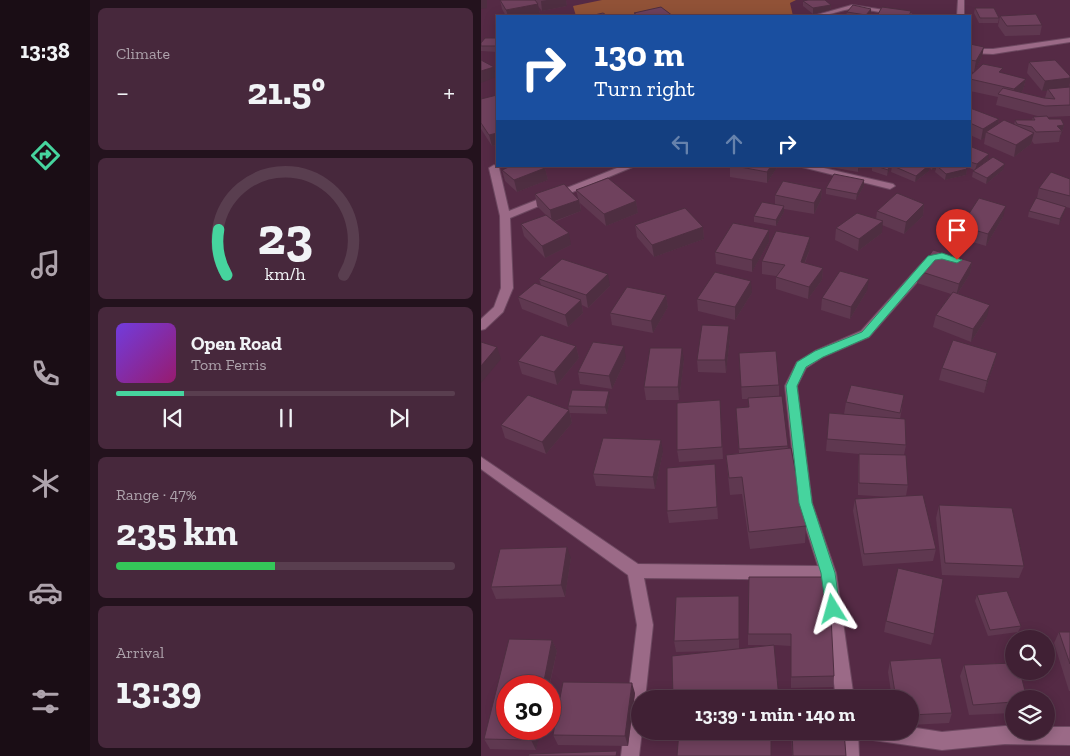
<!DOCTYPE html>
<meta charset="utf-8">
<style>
:root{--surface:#402034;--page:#47283c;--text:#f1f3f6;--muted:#aea3ac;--line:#593e4f;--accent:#46d49e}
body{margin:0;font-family:"Zilla Slab",serif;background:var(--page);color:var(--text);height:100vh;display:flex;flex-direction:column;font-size:19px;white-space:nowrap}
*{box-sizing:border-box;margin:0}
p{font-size:16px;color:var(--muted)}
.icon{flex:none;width:28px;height:28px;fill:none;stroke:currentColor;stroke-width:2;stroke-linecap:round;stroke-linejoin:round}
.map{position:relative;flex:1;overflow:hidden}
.details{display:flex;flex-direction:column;gap:8px;padding:8px;background:#23121d;width:391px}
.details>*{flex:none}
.hud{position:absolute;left:15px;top:15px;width:475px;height:152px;border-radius:0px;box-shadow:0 2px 12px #0003,0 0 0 1px var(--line);background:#1a4fa0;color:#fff;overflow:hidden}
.tools{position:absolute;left:524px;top:630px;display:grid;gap:10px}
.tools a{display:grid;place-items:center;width:50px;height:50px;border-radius:50%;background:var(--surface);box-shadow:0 2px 12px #0003,0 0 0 1px var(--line);font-size:25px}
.speed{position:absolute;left:15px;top:675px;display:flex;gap:10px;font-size:25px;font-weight:700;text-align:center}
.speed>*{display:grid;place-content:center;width:65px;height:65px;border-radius:50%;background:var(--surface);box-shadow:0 2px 12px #0003,0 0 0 1px var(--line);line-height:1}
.speed .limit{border:8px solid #d22;background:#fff;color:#111}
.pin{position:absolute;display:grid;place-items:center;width:42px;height:42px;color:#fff;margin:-51px -21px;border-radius:50% 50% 50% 0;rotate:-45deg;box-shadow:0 0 5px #0007}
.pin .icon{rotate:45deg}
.me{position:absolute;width:55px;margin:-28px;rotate:352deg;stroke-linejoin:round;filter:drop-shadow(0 0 4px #0008)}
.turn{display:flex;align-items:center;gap:18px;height:105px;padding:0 15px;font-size:22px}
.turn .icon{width:65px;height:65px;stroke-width:2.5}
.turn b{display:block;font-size:35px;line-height:42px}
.lanes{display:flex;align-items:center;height:48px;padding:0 15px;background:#0003;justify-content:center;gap:25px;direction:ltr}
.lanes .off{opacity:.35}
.big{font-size:38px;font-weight:700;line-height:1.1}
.details .tile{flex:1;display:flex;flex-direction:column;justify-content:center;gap:8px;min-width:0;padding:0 18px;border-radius:8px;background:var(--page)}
.details .dial{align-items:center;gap:0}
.dial svg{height:130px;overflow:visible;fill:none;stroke:var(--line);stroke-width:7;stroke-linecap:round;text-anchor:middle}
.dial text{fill:var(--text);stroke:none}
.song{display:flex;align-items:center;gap:15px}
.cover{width:60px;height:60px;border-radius:8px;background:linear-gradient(135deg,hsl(260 70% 55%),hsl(320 70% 35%))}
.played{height:5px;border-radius:2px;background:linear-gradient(90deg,var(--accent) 20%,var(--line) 20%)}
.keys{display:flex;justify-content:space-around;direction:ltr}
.heat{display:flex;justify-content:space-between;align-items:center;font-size:28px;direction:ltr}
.charge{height:8px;border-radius:4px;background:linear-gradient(90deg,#34c759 47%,var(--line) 0)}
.trip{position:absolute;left:150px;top:690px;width:288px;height:50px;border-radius:25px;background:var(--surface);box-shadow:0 2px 12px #0003,0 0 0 1px var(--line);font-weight:700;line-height:50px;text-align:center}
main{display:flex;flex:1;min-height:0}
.tabs{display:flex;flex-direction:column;width:90px;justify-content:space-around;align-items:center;background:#1a0d15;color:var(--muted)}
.tabs .icon{width:35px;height:35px}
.tabs .selected{color:var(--accent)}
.tabs b{font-size:22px;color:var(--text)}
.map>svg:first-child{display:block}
.green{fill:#915237}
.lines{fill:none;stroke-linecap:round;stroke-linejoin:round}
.street-casing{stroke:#6d4860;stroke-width:2}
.street{fill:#9b6a87;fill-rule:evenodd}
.wall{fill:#5f3850}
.shaded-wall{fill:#4e2e41}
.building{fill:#6f415d;stroke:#4e2e41}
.route{fill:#46d49e;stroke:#2e8a67}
</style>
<main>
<nav class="tabs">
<b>13:38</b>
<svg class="icon selected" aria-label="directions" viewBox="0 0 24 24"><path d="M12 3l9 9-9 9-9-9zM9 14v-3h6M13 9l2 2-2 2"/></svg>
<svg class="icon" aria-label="music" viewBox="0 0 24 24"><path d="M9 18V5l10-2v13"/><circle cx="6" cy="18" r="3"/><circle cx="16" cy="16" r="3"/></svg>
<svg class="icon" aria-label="phone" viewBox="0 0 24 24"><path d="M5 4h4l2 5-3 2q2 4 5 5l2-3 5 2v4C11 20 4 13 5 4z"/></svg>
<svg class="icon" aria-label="climate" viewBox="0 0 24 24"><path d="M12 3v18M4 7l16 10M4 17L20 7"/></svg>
<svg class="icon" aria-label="car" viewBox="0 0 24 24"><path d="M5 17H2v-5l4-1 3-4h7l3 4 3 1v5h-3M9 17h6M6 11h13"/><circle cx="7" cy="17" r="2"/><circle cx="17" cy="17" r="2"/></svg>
<svg class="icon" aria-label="filters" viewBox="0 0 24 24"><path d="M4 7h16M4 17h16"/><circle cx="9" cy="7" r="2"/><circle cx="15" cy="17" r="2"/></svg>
</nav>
<section class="details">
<div class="tile"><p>Climate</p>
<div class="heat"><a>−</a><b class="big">21.5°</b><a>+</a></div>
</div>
<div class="tile dial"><svg viewBox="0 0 100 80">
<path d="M14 69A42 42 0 1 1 86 69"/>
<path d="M14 69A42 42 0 0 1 9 41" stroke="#46d49e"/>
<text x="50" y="56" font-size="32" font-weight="700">23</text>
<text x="50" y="72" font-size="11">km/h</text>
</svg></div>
<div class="tile">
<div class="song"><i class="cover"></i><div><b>Open Road</b><p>Tom Ferris</p></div></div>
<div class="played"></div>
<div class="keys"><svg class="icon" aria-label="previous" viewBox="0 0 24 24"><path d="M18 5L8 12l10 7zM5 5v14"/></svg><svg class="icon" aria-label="pause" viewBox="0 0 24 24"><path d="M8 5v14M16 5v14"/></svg><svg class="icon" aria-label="next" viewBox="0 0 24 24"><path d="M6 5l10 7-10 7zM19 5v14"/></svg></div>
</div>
<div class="tile"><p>Range · 47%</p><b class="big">235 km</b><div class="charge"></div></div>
<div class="tile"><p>Arrival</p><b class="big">13:39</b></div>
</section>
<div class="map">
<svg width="589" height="756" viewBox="0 0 589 756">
<rect width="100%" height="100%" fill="#552a45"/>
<path class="green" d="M121 0H315L309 3 312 16H95L92 6Z"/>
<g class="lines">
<g class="street-casing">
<g id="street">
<path d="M477 0H483V16H476Z"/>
<path d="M371 5 429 14 433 16C412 17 390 8 371 9 357 10 346 17 332 16Z"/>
<path d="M589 38V42L512 54 489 53V49H512Z"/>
<path d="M13 165 18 168 28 211 141 166H154L29 218 32 288 22 312 4 329 0 330V319L13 307 20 288 19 216 8 168Z"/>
<path d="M317 166H334L412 184 414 186 409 189Z"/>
<path d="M447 260 452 263 451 265 388 337 342 357 325 368 316 386 331 503 355 573 373 699H355L340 580 163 578 172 625 164 699H159V731H161L158 756H140L156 625 147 575 0 469V457L157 564 337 566 317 503 304 386 316 362 334 351 380 331 443 261Z"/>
<path d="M524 726H532V731H565V727H589V745L524 744 461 750 392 740 386 737 383 731H429V727L461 732Z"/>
<path d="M359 731H377L378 756H360Z"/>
</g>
</g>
<use href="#street" class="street"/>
</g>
<g class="wall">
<path d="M19 0H85L86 6 61 11 57 6 59 14 49 16H25L21 9Z"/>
<path d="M322 1 350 5 349 10 332 14 322 6Z"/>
<path d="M494 8 518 18 517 23H498L493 13Z"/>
<path d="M366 12 390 14 388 16H365Z"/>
<path d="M519 16 561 25 559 35 524 36 517 26Z"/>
<path d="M16 38V52L0 51V43Z"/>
<path d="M489 44 501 57 493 72 521 73 545 79 542 90 539 92 564 98 566 91H561L546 73 548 62 589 76V83L588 87H589V116L566 117 568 119 583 125 580 136H579L578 142 553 144 551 141 550 144 533 157 503 144 504 138 500 140 489 135V108L518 119 517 124 533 125 534 120H551L552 117H560L515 105 517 97 489 91V95V76L493 72 489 71Z"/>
<path d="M16 96V145L11 146 0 129V99Z"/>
<path d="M489 148 507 160 503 164 522 170 505 184 491 177 492 171 493 170 484 166 486 169 485 175 464 180 454 172 455 169 451 170 448 167V171L434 182 410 172 411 166H489Z"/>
<path d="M24 166H62L64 168 67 180 36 192 24 181 21 170 26 168Z"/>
<path d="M249 166H297L286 183 249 177Z"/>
<path d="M349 166H381L377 172 349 167Z"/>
<path d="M391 166H410L406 176 391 171Z"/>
<path d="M589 179V208L585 207 578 225 547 217 548 211 556 198 558 188Z"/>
<path d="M383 186 375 200 345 194V188Z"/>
<path d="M341 189 340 200 333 214 303 209V212L295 226 273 222V216L294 204V195Z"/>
<path d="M95 190 155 201 157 213 125 226 99 203 100 211 73 222 90 245 64 258 43 236 40 224 65 215 56 206 54 194 97 198Z"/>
<path d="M443 204 442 216 423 234 401 225V233L377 251 354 240 355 228 395 219 396 211Z"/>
<path d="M522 217 505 246 478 238 480 226Z"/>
<path d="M154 225 222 227 223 239 173 257 156 237Z"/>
<path d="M288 230V242L271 272 235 264 234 252Z"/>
<path d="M329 237V249L324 263 342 268 341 280 327 299 295 289V276L281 274V261Z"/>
<path d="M491 262 489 274 477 293 506 317 490 342 452 327 455 315 470 294 436 283 438 271Z"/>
<path d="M58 279 129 286 107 308 101 305 102 313 87 327 41 309 37 297 60 285Z"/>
<path d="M386 291 369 319 340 310 341 298Z"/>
<path d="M271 293 254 320 217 311 216 299Z"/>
<path d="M185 295 187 307 172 333 131 325 129 313Z"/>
<path d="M249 338 245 373 217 372 216 360Z"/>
<path d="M95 346 98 358 76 385 41 374 37 361Z"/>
<path d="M258 353 298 385V396L307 448 325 526 324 543 269 549 261 494 249 495 245 455 258 453 255 408 268 407 267 399H261Z"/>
<path d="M516 353 513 365 503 393 458 380 461 368Z"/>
<path d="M145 359 131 389 99 384 97 372Z"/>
<path d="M203 360 198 400H165L163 387Z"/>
<path d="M129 397 126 414 89 413 91 423 65 454 24 438 20 425 88 410 87 406Z"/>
<path d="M239 400 242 459 198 462 196 450Z"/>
<path d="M365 402 421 408 419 419 425 445 423 455 427 485 425 496 455 549 452 561 382 566 372 511 374 499 409 497 377 495V466L378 454 345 451 348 413 363 414Z"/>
<path d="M182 452 174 489 115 486 112 474Z"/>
<path d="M234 464 237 519 188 523 186 511Z"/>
<path d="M458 505 543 566 538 578 461 575 455 518Z"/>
<path d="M90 558 84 597 15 599 10 587Z"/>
<path d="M268 577 353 676 352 687 310 688V646L293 645 239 651 195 652 193 641 258 596V649L286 645H267V634Z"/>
<path d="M496 595 540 626 537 632 507 636 494 601Z"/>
<path d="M405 621 453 634 450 645 403 632Z"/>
<path d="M578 632H589V691H588L573 643Z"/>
<path d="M71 640 76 651 55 750 9 749 3 739Z"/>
<path d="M409 661 471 713 468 723 429 725V699H411L407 672Z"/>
<path d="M483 665 532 699V713L488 715 479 676Z"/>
<path d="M154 693 147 746 77 745 72 735Z"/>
<path d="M310 731H363L365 756H311Z"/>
</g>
<g class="shaded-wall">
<path d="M0 0H6V8L0 9Z"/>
<path d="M66 0H85L86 6 61 11 60 1Z"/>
<path d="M57 4 59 14 49 16H27L25 10Z"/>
<path d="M350 5 349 10 332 14V8Z"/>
<path d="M390 9V14L388 16H385Z"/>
<path d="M503 47 501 57 493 72 495 61Z"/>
<path d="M13 67 15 77 0 83V71Z"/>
<path d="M589 78V83L587 89H567L566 91H561L564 81Z"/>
<path d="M545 79 542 90 533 98 531 97 533 89Z"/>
<path d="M518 119 516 130 505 132 504 138 500 140 502 129Z"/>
<path d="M583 125 580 136H579L581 131 576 126Z"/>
<path d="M16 133V145L11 146 8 135Z"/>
<path d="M553 133 550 144 533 157 535 145Z"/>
<path d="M508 154 507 160 494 170 496 164Z"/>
<path d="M524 164 522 170 505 184 506 178Z"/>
<path d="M290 166H297L286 183V172Z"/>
<path d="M377 166H381L377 172Z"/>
<path d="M408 166H410L406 176 407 170Z"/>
<path d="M447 166H448V171L434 182 435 176Z"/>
<path d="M452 166H455V169L451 170Z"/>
<path d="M64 168 67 180 36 192 33 180Z"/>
<path d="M486 169 485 175 464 180 465 174Z"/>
<path d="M383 180V186L375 200 376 194Z"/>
<path d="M341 189 340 200 333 214V203Z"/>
<path d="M98 200 100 211 71 222 69 210Z"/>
<path d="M155 201 157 213 125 226 123 214Z"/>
<path d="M443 204 442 216 423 234 425 222Z"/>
<path d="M303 206V212L295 226V220Z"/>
<path d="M525 206 522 217 505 246 507 234Z"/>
<path d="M585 207 583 213 578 225 579 219Z"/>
<path d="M402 221 401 233 377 251 378 239Z"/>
<path d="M222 227 223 239 173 257 171 245Z"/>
<path d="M288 230V242L271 272V260Z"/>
<path d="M88 233 90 245 64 258 61 246Z"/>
<path d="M329 237V249L319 274 320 262Z"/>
<path d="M491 262 489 274 475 296 478 284Z"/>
<path d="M342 268 341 280 327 299 328 287Z"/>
<path d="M127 274 129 286 107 308 105 295Z"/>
<path d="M388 279 386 291 369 319 370 307Z"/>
<path d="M270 281 271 293 254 320V307Z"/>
<path d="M185 295 187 307 172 333 170 321Z"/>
<path d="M100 300 102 313 87 327 84 315Z"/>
<path d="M509 305 506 317 490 342 492 329Z"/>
<path d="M248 326 249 338 245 373 244 360Z"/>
<path d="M95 346 98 358 76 385 73 372Z"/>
<path d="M143 346 145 359 131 389 128 376Z"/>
<path d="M16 347 20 359 0 383V366Z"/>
<path d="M201 348 203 360 198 400 197 387Z"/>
<path d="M516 353 513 365 503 393 506 381Z"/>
<path d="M128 391 129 397 126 414 124 407Z"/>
<path d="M88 410 91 423 65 454 61 442Z"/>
<path d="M180 440 182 452 174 489 172 477Z"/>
<path d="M86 547 90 558 84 597 80 585Z"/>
<path d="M71 640 76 651 68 686H62Z"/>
<path d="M151 683 154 693 147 746 144 736Z"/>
<path d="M53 729H60L55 750 50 740Z"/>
</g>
<g class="building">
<path d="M19 0H54L57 4 25 10Z"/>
<path d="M327 0H344L350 5 332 8 322 1Z"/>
<path d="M372 5 390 9 385 15 366 12Z"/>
<path d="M180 7 192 16H158L153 13Z"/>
<path d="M401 7 430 11 428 16H396Z"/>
<path d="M494 8H513L518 18H499Z"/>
<path d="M122 13 127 16H109Z"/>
<path d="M555 14 561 25 526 26 519 16Z"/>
<path d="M4 38H16V46H0V43Z"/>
<path d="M489 44 503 47 495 61 489 60Z"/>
<path d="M0 60 13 67 0 71Z"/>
<path d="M574 60 589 76V78L564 81 548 62Z"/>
<path d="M502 64 522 68 518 72 545 79 533 89 489 79V76Z"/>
<path d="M589 87V105L564 106 517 94 522 88 563 98 574 99 567 89Z"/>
<path d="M16 95V133L8 135 0 123V99Z"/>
<path d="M489 108 518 119 502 129 489 123Z"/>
<path d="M566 116 568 119H580L583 125 576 126 581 131 555 132 551 127 536 124 534 120H554L552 117Z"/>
<path d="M523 120 553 133 535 145 505 132Z"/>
<path d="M491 147 508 154 496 164 489 162V148Z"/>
<path d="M512 157 524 164 506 178 492 171Z"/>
<path d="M30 166H62L64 168 33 180 21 170Z"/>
<path d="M254 166H290L286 172Z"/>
<path d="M395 166H408L407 170Z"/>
<path d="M412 166H447L435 176Z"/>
<path d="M456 166H484L486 169 465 174Z"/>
<path d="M570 172 589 179V196L558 188Z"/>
<path d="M353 174 383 180 376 194 345 188Z"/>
<path d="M127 178 155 201 123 214 95 190Z"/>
<path d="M302 181 341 189 333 203 294 195Z"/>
<path d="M83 184 98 200 69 210 54 194Z"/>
<path d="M416 193 443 204 425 222 396 211Z"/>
<path d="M498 198 525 206 507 234 480 226Z"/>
<path d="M555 198 585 207 579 219 548 211Z"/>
<path d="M281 202 303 206 295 220 273 216Z"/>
<path d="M204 208 222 227 171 245 154 225Z"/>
<path d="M376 213 402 221 378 239 355 228Z"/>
<path d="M65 215 88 233 61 246 40 224Z"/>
<path d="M252 223 288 230 271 260 234 252Z"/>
<path d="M295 231 329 237 320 262 342 268 328 287 295 277 304 265 281 261Z"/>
<path d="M452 250 491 262 478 284 438 271Z"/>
<path d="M81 259 127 274 105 295 58 279Z"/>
<path d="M359 271 388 279 370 307 341 298Z"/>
<path d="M234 272 270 281 254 307 216 299Z"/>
<path d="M54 283 100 300 84 315 37 297Z"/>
<path d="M146 287 185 295 170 321 129 313Z"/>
<path d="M472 292 509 305 492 329 455 315Z"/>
<path d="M221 325 248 326 244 360H216Z"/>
<path d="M60 335 95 346 73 372 37 361Z"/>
<path d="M472 340 516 353 506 381 461 368Z"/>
<path d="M0 342 16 347 0 366Z"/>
<path d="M112 342 143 346 128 376 97 372Z"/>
<path d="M169 348H201L197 387H163Z"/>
<path d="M295 351 298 385 260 387 258 353Z"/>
<path d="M370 385 423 395 419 413 365 402Z"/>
<path d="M91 390 128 391 124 407 87 406Z"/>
<path d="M47 395 88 410 61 442 20 425Z"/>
<path d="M301 396 307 446 258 449 255 408 268 407 267 398Z"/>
<path d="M239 400 241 447 196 450V403Z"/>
<path d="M348 413 424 419 425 445 346 439Z"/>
<path d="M122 438 180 440 172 477 112 474Z"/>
<path d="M310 448 325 526 268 532 261 477 248 478 245 455Z"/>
<path d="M378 454 425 455 427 485 378 483Z"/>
<path d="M234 464 236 507 186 511V468Z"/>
<path d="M442 495 455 549 383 554 374 499Z"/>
<path d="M458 505 531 508 543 566 464 563Z"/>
<path d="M86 547 80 585 10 587 19 549Z"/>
<path d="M417 568 462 579 453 634 405 621Z"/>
<path d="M268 577H348L353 676 310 677V634H267Z"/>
<path d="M526 591 540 626 509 630 496 595Z"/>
<path d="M258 596V639L193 641 195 597Z"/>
<path d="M578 632H589V664Z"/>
<path d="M28 639 71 640 62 686H26V729H53L50 740 3 739Z"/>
<path d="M293 645 298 699H192L191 656Z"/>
<path d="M460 658 471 713 429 715V699H415L409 661Z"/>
<path d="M532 663V671H539L546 699H532V702L492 705 483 665Z"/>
<path d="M82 682 151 683 144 736 72 735Z"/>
<path d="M198 731H290V756H196Z"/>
<path d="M311 731H363L365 756H312Z"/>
<path d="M136 751 135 756H47L48 754Z"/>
</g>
<path class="route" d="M461 253 481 260 476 263 461 259 454 260 388 337 342 357 325 367 316 386 331 503 354 573 359 609 357 613 352 615 347 613 345 609 340 573 318 503 305 386 316 362 334 351 381 332 447 256Z"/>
</svg>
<div class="tools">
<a><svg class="icon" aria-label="search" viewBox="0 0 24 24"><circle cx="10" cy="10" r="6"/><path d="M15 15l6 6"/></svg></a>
<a><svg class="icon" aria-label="layers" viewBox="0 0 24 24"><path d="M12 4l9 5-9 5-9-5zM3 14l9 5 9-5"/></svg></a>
</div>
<div class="speed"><div class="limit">30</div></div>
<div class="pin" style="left:476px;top:260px;background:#d93025"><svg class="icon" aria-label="arrive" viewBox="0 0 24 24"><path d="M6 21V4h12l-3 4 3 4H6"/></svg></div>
<svg class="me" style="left:352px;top:609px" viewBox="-20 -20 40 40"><path d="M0-17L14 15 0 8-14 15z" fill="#46d49e" stroke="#fff" stroke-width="4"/></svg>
<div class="trip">13:39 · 1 min · 140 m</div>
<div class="hud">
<div class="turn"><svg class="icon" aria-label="right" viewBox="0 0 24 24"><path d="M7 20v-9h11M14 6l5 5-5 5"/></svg><div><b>130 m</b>Turn right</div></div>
<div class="lanes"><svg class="icon off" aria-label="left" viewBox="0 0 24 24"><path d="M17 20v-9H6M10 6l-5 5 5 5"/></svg><svg class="icon off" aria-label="ahead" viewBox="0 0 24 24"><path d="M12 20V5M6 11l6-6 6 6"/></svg><svg class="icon" aria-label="right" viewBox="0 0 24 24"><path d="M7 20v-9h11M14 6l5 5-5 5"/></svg></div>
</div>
</div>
</main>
